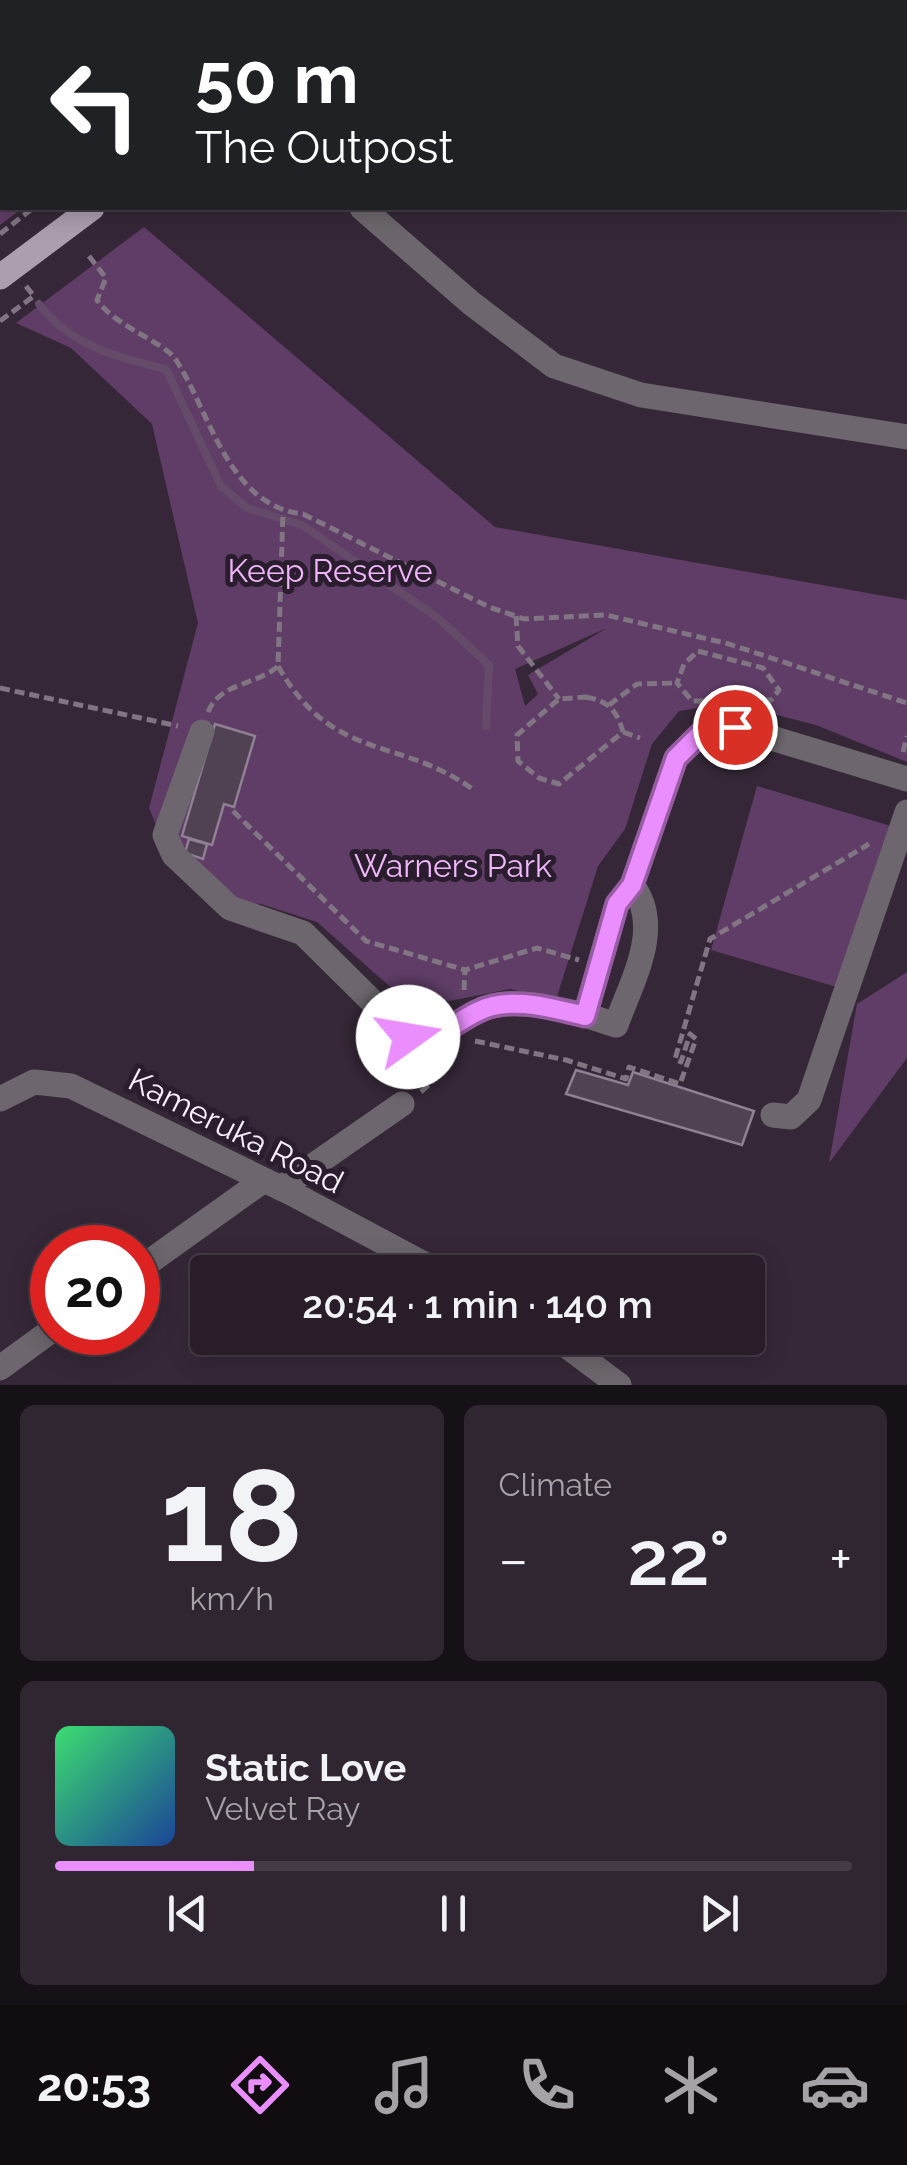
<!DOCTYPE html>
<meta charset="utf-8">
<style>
:root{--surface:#281d29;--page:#302631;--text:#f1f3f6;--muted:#a5a2a8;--line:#443b46;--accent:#ea8dfd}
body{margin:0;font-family:Raleway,sans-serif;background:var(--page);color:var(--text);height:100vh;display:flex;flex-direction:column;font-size:38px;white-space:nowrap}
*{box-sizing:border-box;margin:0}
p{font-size:32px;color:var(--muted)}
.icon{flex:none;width:55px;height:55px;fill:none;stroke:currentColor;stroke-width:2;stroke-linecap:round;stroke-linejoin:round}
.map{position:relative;height:1385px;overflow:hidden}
.drawer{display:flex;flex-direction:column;gap:20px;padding:20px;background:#161017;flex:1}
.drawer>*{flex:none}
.top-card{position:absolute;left:0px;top:0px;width:908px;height:210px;box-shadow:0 5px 25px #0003,0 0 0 2px var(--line);background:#202124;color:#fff;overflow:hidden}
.speed{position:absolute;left:30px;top:1225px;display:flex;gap:20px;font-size:50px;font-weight:700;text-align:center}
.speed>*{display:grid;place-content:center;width:130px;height:130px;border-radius:50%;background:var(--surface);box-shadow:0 5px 25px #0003,0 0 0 2px var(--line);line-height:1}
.speed .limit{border:15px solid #d22;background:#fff;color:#111}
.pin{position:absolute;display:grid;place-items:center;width:85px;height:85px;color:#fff;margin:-42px;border:5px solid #fff;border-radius:50%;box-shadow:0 2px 10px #0007}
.me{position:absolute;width:110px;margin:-55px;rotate:77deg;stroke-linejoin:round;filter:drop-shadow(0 0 8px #0008)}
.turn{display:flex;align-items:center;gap:35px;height:210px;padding:0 30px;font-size:45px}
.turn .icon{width:130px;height:130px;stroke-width:2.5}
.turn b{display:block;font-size:70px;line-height:85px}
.big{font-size:75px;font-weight:600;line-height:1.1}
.drawer .card{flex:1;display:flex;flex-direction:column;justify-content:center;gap:15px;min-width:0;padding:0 35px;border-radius:15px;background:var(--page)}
.drawer .dial{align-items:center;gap:0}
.dial b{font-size:130px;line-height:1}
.song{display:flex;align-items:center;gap:30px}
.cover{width:120px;height:120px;border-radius:15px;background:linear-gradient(135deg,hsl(140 70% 55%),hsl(220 70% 35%))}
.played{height:10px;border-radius:5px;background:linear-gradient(90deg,var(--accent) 25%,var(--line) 25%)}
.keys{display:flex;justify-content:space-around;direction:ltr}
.heat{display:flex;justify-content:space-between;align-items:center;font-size:55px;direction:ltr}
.drawer .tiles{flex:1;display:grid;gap:20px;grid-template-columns:1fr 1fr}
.card:last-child{grid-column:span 2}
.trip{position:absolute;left:190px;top:1255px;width:575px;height:100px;border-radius:10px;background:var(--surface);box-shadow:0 5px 25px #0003,0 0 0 2px var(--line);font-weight:600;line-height:100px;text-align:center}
.menu{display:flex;height:160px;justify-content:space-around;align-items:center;background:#100c10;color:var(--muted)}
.menu .icon{width:70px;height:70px}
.menu .active{color:var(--accent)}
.menu b{font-size:45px;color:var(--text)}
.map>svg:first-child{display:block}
.green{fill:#603d67;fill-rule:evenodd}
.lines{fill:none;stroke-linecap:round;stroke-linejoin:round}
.stream{stroke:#654a6a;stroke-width:8}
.building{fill:#514253;stroke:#908094;stroke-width:2.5}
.path{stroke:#817583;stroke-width:5;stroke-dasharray:10 5;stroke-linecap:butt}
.minor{stroke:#6d666e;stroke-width:25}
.major{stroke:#ac9eaf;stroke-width:25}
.route-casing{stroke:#985ca4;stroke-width:25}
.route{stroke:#ea8dfd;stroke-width:18}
.labels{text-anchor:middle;stroke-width:10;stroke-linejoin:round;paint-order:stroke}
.park-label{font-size:32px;fill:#f0b5fb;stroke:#2a1d2d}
.street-label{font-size:32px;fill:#f8effa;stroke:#2a1d2d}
</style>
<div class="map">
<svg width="907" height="1385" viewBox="0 0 907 1385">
<rect width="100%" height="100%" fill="#352737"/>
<g class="green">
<path d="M0 0 90 2H2V208H23L0 225Z"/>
<path d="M144 227 495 527 907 600V762L816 725 730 703 679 711 652 744 625 829 598 866 556 1000 510 989 414 1008 317 922 261 904 211 900 165 847 149 808 198 623 152 424 71 348 16 323ZM607 628 528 675 538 694 525 706 515 669Z"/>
<path d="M757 786 891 826 840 988 711 950Z"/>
<path d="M907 972V1058L829 1163 857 1004Z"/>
</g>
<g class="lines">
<path class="stream" d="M39 304C68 344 118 358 166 369L221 486 247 508 302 525 438 618 489 665 486 726"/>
</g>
<g class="building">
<path d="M215 724 255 736 234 807 224 804 212 845 182 836Z"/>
<path d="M189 839 207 844 203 859 185 853Z"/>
<path d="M576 1070 628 1085 633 1072 754 1111 742 1145 566 1094Z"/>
</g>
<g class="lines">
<g class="path">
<path d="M64 2 76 0"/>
<path d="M0 16 2 18"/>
<path d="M0 234 33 208"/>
<path d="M89 256 106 278 97 300C117 328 165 342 176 360 210 412 228 506 303 514L489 607 524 619 606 615 729 644 907 703"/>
<path d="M0 321 34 296 25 285"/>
<path d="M516 616 518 646 559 699"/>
<path d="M698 651 763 668 779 690 771 700H760L738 688 705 701H692L677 683 684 664Z"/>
<path d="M278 666C333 763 397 735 474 790"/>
<path d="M0 688 178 726"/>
<path d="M586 697C608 701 617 710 623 732L559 784 539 778 518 761 517 735 559 699Z"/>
<path d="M609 705 637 684 677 683"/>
<path d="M208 712C220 682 258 685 278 666L283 512"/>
<path d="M623 732 640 738"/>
<path d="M903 752 907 736"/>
<path d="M233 811 366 941 465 970"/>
<path d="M464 990 465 970 537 948 579 960"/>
<path d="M475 1041 566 1060 626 1079 629 1067 680 1084 696 1039 690 1034 681 1062 675 1059 710 939 869 844"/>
<path d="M421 1092 437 1077 448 1058"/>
</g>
<g class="minor">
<path d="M140 2V0"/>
<path d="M362 208 471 303 554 366 641 395 907 437"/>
<path d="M202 732 165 835 174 855 230 908 303 933 408 1037C443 1044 461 1013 492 1006 522 999 556 1009 585 1015"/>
<path d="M632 885C664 927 632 980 616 1025L585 1015 617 904 632 885 676 758 702 733 735 727 907 779"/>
<path d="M0 1099 34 1082 71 1086 293 1194 439 1272"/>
<path d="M773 1115 791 1117 809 1100 907 812"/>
<path d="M281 1188 402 1104"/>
<path d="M138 1270 264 1180"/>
<path d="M556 1338 619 1385"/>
<path d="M0 1368 52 1330"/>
</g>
<g class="major">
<path d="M905 99 907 100"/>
<path d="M0 277 92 208"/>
</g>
</g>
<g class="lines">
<g class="route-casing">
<path id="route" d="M408 1037C443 1044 461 1013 493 1006 522 999 556 1009 585 1016L617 904 632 885 676 758 702 732 735 727"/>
</g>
<use href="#route" class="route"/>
</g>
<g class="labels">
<g class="park-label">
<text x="330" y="582">Keep Reserve</text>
<text x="453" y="877">Warners Park</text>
</g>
<g class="street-label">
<text transform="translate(236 1131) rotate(27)" y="11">Kameruka Road</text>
</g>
</g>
</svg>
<div class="speed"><div class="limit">20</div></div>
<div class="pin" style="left:735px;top:727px;background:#d93025"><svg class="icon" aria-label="arrive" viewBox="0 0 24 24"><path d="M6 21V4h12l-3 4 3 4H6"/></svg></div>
<svg class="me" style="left:408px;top:1037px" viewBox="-20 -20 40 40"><circle r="19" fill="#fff"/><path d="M0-13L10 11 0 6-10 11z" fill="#ea8dfd"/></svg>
<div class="trip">20:54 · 1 min · 140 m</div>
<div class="top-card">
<div class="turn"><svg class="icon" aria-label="left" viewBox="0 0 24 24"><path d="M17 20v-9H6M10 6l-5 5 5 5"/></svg><div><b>50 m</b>The Outpost</div></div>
</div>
</div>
<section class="drawer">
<div class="tiles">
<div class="card dial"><b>18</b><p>km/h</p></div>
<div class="card"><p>Climate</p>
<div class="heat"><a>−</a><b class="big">22°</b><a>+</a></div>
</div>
<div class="card">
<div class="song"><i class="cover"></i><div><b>Static Love</b><p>Velvet Ray</p></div></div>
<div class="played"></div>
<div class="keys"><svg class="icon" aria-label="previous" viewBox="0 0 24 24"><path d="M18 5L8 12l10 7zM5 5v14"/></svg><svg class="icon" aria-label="pause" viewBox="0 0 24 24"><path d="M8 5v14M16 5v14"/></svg><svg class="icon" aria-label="next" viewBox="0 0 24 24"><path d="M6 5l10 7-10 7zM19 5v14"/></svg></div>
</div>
</div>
</section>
<nav class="menu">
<b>20:53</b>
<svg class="icon active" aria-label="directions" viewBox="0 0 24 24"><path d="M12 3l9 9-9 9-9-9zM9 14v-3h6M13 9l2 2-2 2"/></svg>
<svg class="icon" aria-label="music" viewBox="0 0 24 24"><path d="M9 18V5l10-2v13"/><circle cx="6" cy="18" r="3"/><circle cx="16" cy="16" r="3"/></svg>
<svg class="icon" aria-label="phone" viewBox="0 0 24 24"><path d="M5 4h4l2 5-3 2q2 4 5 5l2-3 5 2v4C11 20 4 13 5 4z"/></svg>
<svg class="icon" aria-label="climate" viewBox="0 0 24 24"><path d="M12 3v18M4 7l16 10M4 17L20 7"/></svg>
<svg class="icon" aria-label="car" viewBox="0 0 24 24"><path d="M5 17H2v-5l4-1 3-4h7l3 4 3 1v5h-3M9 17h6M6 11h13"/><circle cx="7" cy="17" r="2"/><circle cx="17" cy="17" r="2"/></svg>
</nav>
